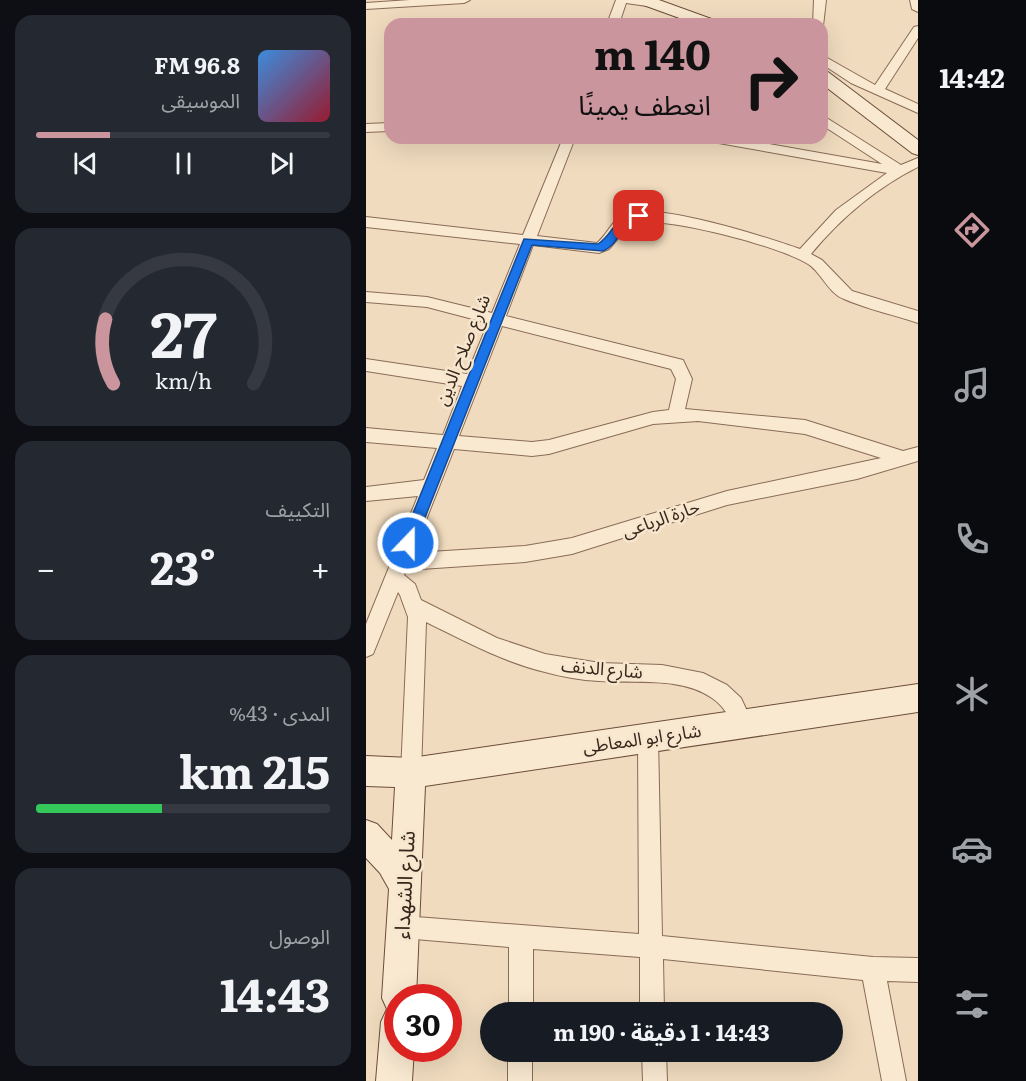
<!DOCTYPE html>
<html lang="ar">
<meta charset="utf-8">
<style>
:root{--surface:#171b24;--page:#242831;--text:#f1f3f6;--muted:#9ea1a6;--line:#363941;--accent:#ca959d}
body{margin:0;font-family:Literata,"Noto Sans Arabic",serif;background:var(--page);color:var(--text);direction:rtl;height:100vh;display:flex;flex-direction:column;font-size:22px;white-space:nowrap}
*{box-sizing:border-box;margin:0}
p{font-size:20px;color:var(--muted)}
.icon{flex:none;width:33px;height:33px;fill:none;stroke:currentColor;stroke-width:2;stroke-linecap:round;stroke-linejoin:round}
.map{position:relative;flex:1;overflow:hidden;direction:ltr}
.panel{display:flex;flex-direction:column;gap:15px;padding:15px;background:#0d0f14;width:366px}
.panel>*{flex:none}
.guide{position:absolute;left:18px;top:18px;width:444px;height:126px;border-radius:18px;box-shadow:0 6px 24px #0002;direction:rtl;background:#ca959d;color:#111;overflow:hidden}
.speed{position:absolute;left:18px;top:984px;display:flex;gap:12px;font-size:30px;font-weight:700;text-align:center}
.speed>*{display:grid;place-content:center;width:78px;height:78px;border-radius:50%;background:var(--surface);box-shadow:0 6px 24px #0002;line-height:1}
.speed .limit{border:9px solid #d22;background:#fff;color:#111}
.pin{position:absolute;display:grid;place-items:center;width:51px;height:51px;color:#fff;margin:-26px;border-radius:12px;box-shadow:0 3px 9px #0006}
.me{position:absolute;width:66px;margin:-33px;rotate:22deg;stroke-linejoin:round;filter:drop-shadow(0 0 4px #0008)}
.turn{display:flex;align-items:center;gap:21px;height:126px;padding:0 18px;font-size:27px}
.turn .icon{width:78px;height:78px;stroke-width:2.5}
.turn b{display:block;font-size:42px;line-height:51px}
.big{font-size:45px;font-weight:700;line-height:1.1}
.panel .card{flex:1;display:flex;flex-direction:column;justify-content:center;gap:9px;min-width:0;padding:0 21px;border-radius:18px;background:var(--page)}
.panel .dial{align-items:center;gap:0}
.dial svg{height:156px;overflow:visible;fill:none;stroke:var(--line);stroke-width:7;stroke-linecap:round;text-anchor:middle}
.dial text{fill:var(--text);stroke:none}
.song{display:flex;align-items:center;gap:18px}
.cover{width:72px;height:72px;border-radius:9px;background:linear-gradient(135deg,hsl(210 70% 55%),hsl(350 70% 35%))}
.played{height:6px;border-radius:3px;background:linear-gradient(90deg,var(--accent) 25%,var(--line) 25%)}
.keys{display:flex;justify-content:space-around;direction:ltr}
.heat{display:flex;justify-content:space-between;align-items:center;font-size:33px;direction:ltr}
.charge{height:9px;border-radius:4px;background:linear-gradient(90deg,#34c759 43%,var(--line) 0)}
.trip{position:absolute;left:114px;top:1002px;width:363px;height:60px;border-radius:30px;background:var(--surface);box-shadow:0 6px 24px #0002;font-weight:700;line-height:60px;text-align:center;direction:rtl}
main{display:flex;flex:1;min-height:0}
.dock{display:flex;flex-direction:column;width:108px;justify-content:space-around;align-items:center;background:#090b0e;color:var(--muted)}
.dock .icon{width:42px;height:42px}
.dock .active{color:var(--accent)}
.dock b{font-size:27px;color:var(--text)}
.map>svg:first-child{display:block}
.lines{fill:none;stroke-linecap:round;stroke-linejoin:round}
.street-casing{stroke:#896b56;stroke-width:2}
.secondary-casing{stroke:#6b4c39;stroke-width:2}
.street{fill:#fae9d1;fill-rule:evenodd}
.secondary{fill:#fae9d1;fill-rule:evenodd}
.route{fill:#1a73e8;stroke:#114b97;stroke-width:1.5}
.labels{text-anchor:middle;stroke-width:5;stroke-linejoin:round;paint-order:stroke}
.street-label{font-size:18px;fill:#37261b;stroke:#f7e6ce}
.near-street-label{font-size:21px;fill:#37261b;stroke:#f7e6ce}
</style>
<main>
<nav class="dock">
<b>14:42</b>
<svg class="icon active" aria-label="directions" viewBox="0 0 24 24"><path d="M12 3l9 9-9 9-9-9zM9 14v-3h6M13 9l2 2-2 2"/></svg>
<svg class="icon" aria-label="music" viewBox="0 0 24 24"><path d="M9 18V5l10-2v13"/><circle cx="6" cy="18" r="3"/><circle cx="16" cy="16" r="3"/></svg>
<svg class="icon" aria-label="phone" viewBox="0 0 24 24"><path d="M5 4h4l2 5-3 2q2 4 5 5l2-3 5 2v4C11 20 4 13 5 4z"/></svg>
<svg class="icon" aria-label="climate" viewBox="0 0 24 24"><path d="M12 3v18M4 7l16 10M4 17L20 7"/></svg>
<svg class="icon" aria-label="car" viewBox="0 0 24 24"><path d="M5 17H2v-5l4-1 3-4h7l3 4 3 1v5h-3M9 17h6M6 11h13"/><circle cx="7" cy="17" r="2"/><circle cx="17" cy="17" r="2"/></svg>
<svg class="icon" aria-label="filters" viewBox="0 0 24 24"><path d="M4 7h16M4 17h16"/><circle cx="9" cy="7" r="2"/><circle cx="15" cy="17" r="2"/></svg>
</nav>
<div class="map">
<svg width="552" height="1081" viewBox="0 0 552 1081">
<rect width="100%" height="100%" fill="#f0dbbe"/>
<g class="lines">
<g class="street-casing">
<g id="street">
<path d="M44 0H104L98 3 0 9V3Z"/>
<path d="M250 0H283L294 4 288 7 260 3 253 24H241Z"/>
<path d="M448 0H460L457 26 447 24Z"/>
<path d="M544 0H552V12L546 9Z"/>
<path d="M552 26V38L519 89 552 104V113L485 83 456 64V55L509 85 548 27Z"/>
<path d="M456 115 535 165 552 158V167C510 188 475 218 445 254L456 260 486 291 552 311V323C528 315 501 309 478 299 462 293 456 273 442 264 414 246 296 215 265 223L243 249 233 253 167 245 140 316 317 360 326 379 319 409 439 420 537 451 552 447V461L491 479 361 505 206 554 159 562 40 570 38 575 49 584 55 600 131 638 179 654 234 663 296 665 337 673 361 685 375 698 387 724 384 731 377 734 370 731C364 718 358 706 346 698 315 676 269 684 233 681 215 680 197 677 179 672 137 662 99 641 60 622L55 773 52 780 45 783 38 780 35 773 42 617 34 595 32 592 7 654 0 657V624L52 496 0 501V487L58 480 71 448 0 442V428L77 435 96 386 0 371V359L101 374 122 323 61 307 0 302V292L61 297 126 313 154 244 0 227V217L157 235 197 138H209L171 236 231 243C242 234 246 219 260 214 292 202 399 237 434 249L470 210 521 173 347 142 341 138H369L516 164 456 125ZM136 326 305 369 310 379 303 410 287 412 183 440 166 442 93 436ZM332 421 439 434 515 458 361 491 206 538 159 546 47 553 88 449 166 456 183 454 287 424Z"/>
<path d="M24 123V131L0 132V124Z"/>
<path d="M282 728 289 731 292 738 296 936 507 957 552 958V982L521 981 540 1081H516L497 980 297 959 298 1012H274V957L167 949V1012H143V947L37 938 29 935 26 927 29 919 37 916 273 934 272 738 275 731Z"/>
<rect x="142" y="1052" width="24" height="29"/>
<path d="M276 1052H300L301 1081H277Z"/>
</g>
</g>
<g class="secondary-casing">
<g id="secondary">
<path d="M270 0H293L351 21 353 24H330L272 3Z"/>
<path d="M456 71 462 72 552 140V155L546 153 456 84Z"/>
<path d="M552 684V712L59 786 50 998H32V1048H48L46 1081H10L15 1022 21 1009 16 998 23 889 14 873 0 858V820L11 824 26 840 29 787 0 786V756L45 758Z"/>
</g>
</g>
<use href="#street" class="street"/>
<use href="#secondary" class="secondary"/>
</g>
<path class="route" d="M273 213 278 216 276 219C252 224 255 243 237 251L166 245 49 543 42 549 37 548 35 543 158 239 232 244C250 232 246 216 273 213Z"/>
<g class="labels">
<g class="street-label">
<text transform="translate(97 350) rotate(-68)" y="6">شارع صلاح الدين</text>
<text transform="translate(295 519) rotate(-19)" y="6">حارة الرباعى</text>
<text transform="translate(236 669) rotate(5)" y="6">شارع الدنف</text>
<text transform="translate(276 739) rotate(-8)" y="6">شارع ابو المعاطى</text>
</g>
<g class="near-street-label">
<text transform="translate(39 885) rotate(-87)" y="7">شارع الشهداء</text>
</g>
</g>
</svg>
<div class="speed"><div class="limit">30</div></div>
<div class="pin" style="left:273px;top:216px;background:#d93025"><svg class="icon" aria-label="arrive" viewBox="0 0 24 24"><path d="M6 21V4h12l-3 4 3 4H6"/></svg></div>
<svg class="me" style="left:42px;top:543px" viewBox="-20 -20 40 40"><circle r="17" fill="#1a73e8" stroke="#fff" stroke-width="3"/><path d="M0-11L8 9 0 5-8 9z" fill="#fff"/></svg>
<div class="trip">14:43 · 1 دقيقة · 190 m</div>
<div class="guide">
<div class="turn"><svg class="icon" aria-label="right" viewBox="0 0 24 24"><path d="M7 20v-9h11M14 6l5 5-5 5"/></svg><div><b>140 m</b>انعطف يمينًا</div></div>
</div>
</div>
<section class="panel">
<div class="card">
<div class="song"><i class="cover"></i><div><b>96.8 FM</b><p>الموسيقى</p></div></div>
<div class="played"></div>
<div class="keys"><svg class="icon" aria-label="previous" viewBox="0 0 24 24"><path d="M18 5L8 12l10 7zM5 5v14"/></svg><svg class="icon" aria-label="pause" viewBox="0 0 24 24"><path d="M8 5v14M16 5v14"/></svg><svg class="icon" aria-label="next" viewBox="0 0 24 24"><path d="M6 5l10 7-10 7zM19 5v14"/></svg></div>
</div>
<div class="card dial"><svg viewBox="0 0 100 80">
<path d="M14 69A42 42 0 1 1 86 69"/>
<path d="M14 69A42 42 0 0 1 10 36" stroke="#ca959d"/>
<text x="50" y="56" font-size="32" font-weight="700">27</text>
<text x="50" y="72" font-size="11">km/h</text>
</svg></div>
<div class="card"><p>التكييف</p>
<div class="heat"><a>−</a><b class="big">23°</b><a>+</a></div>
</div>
<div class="card"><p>المدى · 43%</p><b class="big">215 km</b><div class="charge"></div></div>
<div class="card"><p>الوصول</p><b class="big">14:43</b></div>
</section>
</main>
